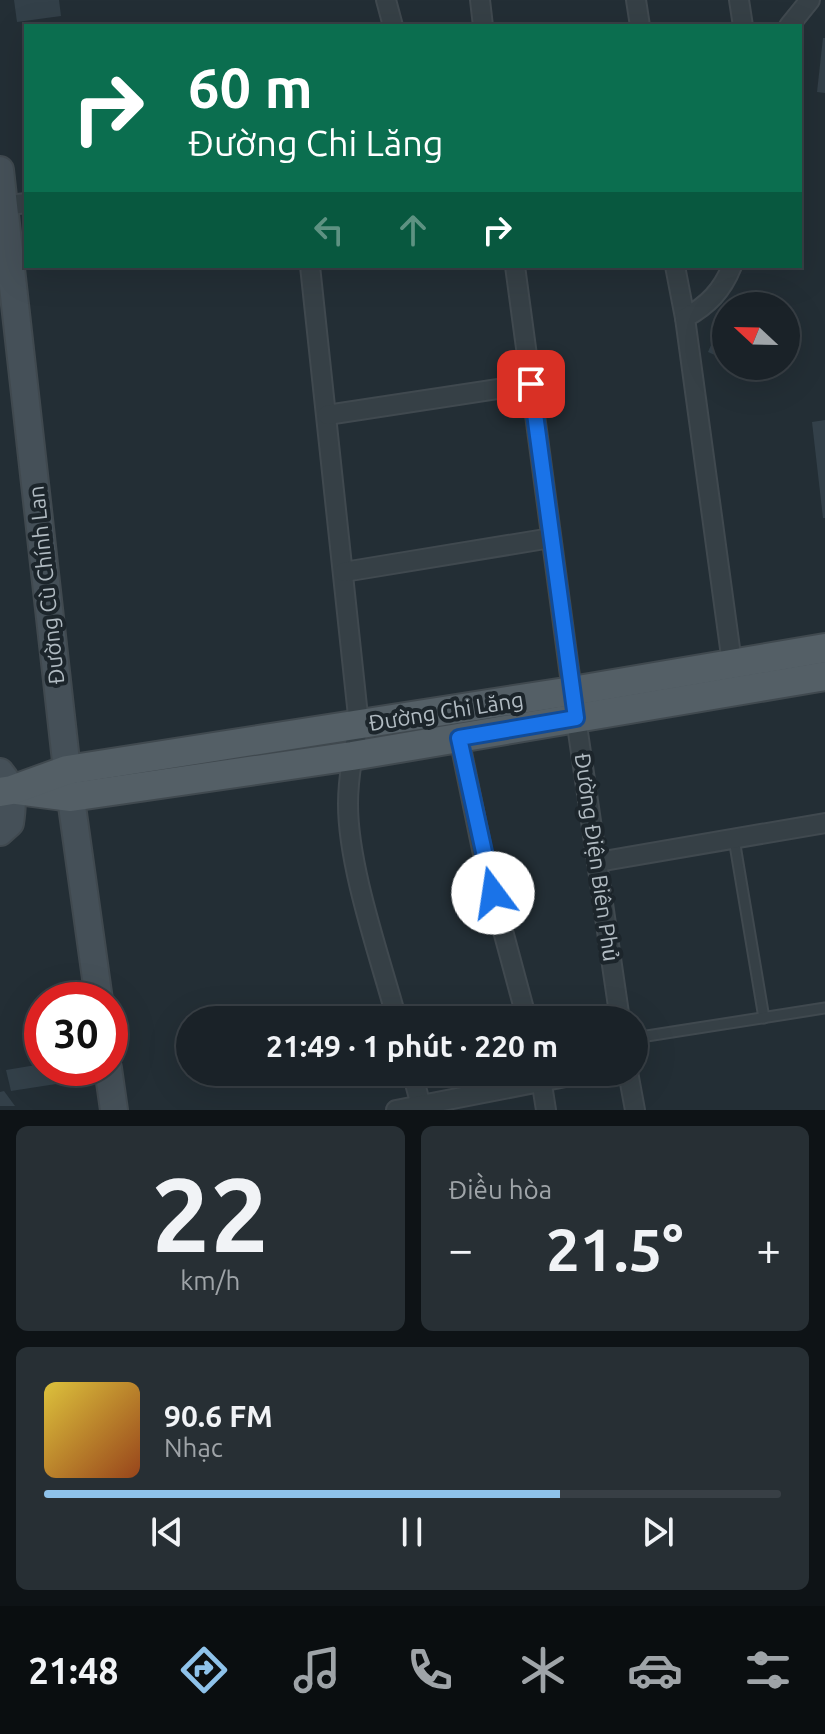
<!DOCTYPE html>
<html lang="vi">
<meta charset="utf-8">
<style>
:root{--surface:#1a2228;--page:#272f34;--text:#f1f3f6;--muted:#9fa4a8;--line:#383f45;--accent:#8ec2ea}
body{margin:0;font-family:Ubuntu,sans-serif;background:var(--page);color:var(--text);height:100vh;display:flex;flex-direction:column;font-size:30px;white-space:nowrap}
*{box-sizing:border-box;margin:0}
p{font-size:26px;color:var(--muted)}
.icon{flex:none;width:44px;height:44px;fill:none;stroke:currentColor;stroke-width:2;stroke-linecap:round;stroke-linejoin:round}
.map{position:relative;height:1110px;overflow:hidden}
.sheet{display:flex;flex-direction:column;gap:16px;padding:16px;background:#0e1316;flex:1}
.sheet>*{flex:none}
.banner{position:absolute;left:24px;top:24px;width:778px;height:244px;border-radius:0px;box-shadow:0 8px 32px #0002,0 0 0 2px var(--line);background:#0b6e4f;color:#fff;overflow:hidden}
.needle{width:52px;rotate:292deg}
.tools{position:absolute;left:712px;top:292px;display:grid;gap:16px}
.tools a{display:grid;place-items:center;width:88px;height:88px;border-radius:50%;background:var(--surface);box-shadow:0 8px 32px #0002,0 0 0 2px var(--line);font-size:40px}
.speed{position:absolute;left:24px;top:982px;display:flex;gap:16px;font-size:40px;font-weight:700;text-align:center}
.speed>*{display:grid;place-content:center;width:104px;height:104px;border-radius:50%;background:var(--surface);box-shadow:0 8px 32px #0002,0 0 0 2px var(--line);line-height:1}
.speed .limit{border:12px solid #d22;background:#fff;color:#111}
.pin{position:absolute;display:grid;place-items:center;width:68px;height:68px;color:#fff;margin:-34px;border-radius:16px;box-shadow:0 4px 12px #0006}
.me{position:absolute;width:88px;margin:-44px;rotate:346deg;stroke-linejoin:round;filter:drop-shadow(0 0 6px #0008)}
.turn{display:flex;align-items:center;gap:28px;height:168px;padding:0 32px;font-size:36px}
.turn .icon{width:104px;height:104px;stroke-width:2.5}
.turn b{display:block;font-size:56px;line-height:68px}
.lanes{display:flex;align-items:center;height:76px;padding:0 32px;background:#0003;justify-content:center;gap:40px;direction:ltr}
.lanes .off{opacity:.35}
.big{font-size:60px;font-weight:700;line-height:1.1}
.sheet .tile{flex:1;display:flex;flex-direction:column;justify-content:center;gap:12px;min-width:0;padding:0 28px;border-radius:12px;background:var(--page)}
.sheet .dial{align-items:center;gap:0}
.dial b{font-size:104px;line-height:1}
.song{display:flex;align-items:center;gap:24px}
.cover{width:96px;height:96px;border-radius:12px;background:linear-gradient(135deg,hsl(50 70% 55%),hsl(20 70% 35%))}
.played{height:8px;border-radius:4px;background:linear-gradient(90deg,var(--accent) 70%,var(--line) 70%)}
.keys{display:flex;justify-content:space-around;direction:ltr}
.heat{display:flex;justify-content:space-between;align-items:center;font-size:44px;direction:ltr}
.sheet .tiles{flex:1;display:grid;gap:16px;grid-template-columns:1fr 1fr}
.tile:last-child{grid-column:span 2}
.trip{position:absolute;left:176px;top:1006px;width:472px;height:80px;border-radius:40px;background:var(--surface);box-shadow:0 8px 32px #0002,0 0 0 2px var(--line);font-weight:700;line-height:80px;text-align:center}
.tabs{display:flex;height:128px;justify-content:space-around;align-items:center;background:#0a0e10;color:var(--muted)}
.tabs .icon{width:56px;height:56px}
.tabs .active{color:var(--accent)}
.tabs b{font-size:36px;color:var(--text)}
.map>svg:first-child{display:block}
.building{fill:#334049}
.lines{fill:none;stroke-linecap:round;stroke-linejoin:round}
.lane-casing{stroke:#40494f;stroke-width:13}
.street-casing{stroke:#40494f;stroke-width:22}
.secondary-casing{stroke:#40494f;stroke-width:30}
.primary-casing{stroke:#40494f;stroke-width:32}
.lane{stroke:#364046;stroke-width:9}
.street{stroke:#364046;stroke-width:18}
.secondary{stroke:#455058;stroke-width:26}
.primary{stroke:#545f66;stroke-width:28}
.route-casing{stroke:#114b97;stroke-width:20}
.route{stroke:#1a73e8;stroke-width:14}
.labels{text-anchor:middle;stroke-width:8;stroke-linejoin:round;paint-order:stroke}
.street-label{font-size:22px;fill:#b1bbc2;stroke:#1c252b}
</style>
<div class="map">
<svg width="825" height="1110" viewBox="0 0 825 1110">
<rect width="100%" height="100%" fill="#232e35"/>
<g class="building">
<path d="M14 0H59L61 16 17 22Z"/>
<path d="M823 38H825V93L817 92Z"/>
<path d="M718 329 726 332V360L708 352Z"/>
<path d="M825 420V518H823L812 422Z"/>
<path d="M42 1064V1068H67L69 1082 11 1091 6 1070Z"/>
<path d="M4 1091 15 1106H0V1092Z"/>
</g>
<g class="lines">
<g class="lane-casing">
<g id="lane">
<path d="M734 839 764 1018"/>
<path d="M634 1038 825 1008"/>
</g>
</g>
<g class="street-casing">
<g id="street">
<path d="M386 0 393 26"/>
<path d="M480 0 483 26"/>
<path d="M636 0 640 26"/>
<path d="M739 0 743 26"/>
<path d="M789 26 810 0"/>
<path d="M3 206 26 203"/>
<path d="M310 266 359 725C353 751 348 777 348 804 348 868 380 957 397 1020"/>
<path d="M515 266 572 691 620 1020"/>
<path d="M675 266 685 318"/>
<path d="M732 266C722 291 708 305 685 318L732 663"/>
<path d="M327 415 531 384"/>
<path d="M344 572 551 538"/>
<path d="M459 738 485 864 527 1020"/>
<path d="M598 862 825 823"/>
<path d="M412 1072 421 1106"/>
<path d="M540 1072 546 1110"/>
<path d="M628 1072 635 1110"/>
<path d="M396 1110 591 1072"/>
</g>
</g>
<g class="secondary-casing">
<g id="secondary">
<path d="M0 170 67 770 99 1000"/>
<path d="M0 772C14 788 13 803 10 823L0 832"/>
<path d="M108 1068 114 1110"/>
</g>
</g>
<g class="primary-casing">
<g id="primary">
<path d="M17 790 71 797 352 756 825 676"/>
<path d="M0 792 12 790 67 770 572 691 825 648"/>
</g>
</g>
<use href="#lane" class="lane"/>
<use href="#street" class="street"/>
<use href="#secondary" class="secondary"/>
<use href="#primary" class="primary"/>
</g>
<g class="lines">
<g class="route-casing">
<path id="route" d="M493 893 459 738 576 718 531 384"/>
</g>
<use href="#route" class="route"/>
</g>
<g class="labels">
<g class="street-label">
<text transform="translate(46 585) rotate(-96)" y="8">Đường Cù Chính Lan</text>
<text transform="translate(446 711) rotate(-9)" y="8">Đường Chi Lăng</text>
<text transform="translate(597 857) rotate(82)" y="8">Đường Điện Biên Phủ</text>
</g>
</g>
</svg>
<div class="tools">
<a><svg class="needle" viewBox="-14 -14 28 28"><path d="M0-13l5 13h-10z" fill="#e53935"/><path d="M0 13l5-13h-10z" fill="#9fa4a8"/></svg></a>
</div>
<div class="speed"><div class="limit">30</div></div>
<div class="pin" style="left:531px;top:384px;background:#d93025"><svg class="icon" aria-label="arrive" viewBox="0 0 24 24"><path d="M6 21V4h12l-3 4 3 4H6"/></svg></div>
<svg class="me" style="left:493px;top:893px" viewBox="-20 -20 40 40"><circle r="19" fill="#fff"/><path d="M0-13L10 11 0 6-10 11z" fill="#1a73e8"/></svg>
<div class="trip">21:49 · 1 phút · 220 m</div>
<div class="banner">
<div class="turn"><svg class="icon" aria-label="right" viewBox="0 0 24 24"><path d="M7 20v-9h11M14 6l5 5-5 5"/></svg><div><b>60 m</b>Đường Chi Lăng</div></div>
<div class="lanes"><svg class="icon off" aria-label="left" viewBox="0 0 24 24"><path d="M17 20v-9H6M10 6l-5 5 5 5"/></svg><svg class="icon off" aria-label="ahead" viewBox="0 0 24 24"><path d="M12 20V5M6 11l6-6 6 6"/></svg><svg class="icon" aria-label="right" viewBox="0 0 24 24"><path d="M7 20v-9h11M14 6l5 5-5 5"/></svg></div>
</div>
</div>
<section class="sheet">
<div class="tiles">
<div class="tile dial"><b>22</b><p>km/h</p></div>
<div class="tile"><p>Điều hòa</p>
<div class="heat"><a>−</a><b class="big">21.5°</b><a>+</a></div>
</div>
<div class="tile">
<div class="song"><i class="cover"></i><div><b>90.6 FM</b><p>Nhạc</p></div></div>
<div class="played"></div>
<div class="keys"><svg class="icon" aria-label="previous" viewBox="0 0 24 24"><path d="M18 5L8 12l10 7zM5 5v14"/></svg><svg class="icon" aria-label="pause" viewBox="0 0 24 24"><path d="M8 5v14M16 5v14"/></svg><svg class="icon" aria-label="next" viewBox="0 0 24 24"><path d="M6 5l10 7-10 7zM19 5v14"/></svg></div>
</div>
</div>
</section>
<nav class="tabs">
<b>21:48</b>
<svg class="icon active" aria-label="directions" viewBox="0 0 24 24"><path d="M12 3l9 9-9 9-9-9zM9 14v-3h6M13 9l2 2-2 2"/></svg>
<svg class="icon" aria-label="music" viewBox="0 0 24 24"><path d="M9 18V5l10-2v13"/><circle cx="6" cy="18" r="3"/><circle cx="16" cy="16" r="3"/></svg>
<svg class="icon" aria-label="phone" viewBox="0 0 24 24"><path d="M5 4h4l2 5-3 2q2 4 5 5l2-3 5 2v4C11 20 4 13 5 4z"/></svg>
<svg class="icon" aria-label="climate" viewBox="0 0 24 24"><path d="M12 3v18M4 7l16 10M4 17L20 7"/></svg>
<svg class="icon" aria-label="car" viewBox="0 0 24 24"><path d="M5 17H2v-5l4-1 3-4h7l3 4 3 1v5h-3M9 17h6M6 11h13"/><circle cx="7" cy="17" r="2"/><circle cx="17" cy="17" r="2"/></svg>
<svg class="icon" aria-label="filters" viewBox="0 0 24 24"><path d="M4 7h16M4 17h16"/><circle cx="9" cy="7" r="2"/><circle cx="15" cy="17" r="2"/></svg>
</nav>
